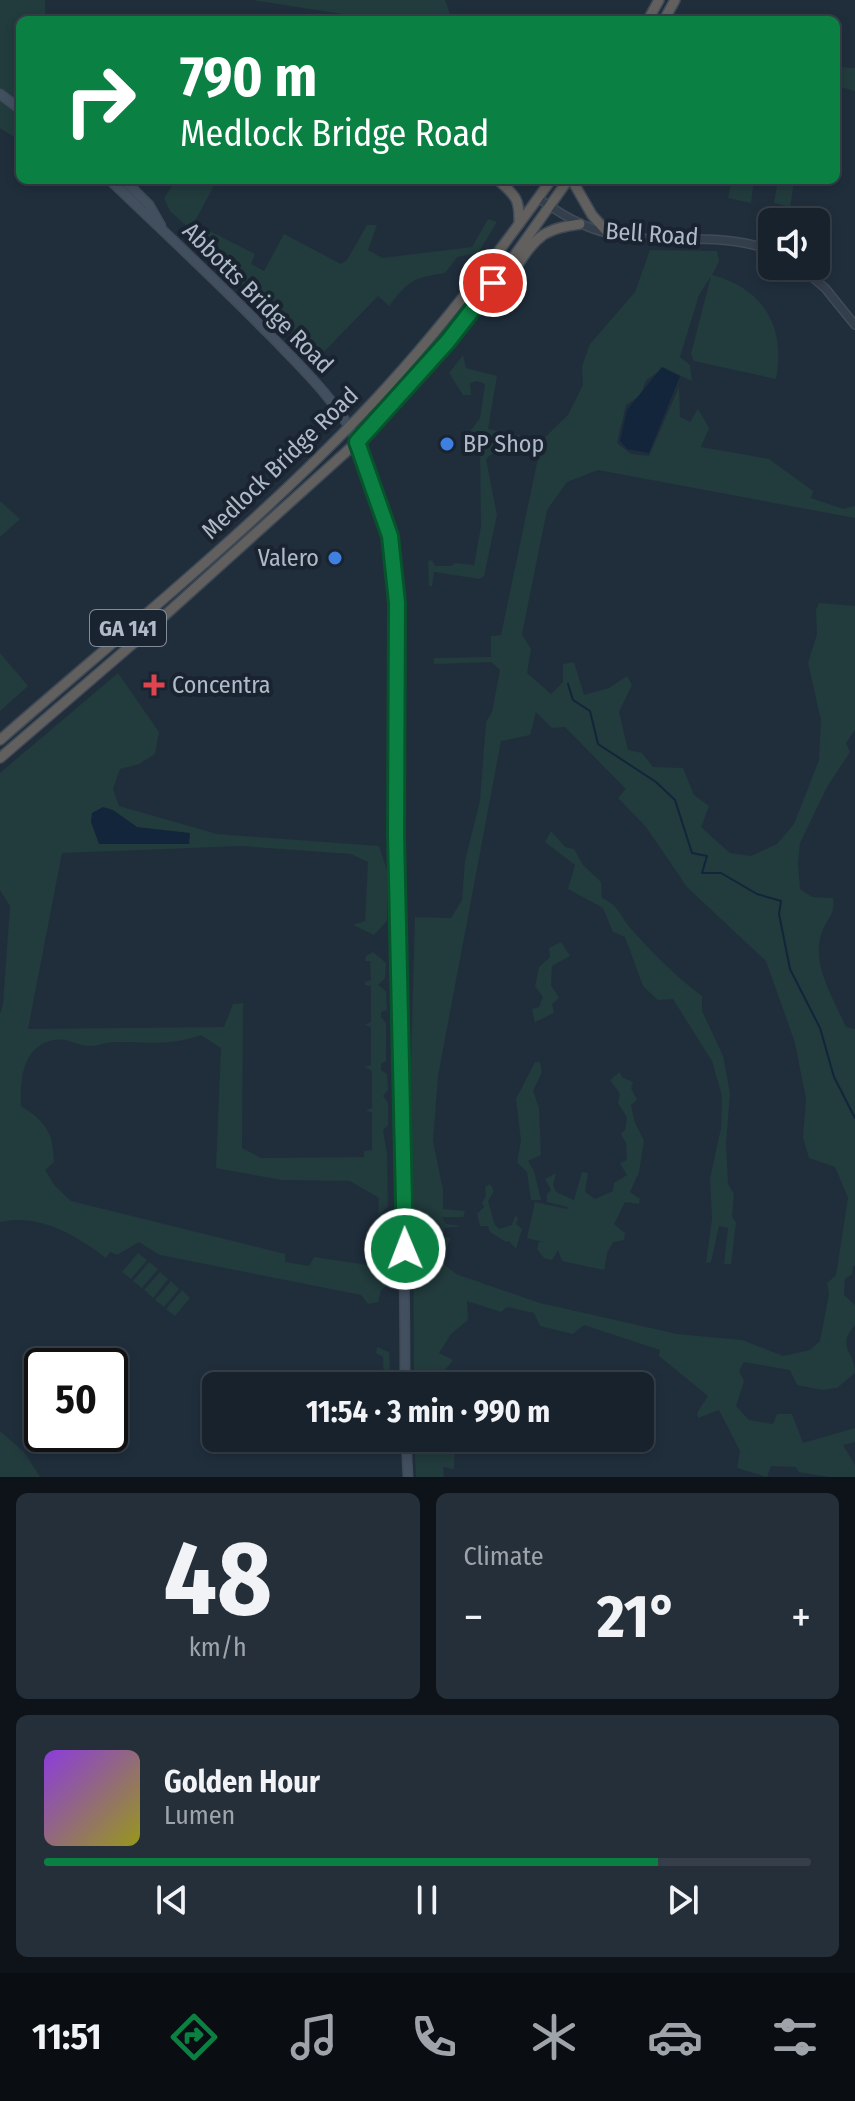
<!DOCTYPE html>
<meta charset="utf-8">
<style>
:root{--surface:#18222d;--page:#252f39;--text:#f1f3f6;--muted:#9fa4aa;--line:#363f49;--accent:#0b8043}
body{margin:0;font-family:"Fira Sans Condensed",sans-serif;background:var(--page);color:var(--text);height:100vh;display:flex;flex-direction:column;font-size:30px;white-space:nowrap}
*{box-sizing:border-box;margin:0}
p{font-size:26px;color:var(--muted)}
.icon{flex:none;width:44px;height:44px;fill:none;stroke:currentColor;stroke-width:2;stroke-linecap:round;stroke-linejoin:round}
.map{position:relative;height:1477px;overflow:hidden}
.details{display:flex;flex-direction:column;gap:16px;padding:16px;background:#0d1319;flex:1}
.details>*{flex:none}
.guide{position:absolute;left:16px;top:16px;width:824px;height:168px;border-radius:12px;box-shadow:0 4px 12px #0003,0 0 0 2px var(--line);background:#0b8043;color:#fff;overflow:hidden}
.buttons{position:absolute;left:758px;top:208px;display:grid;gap:16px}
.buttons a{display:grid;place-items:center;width:72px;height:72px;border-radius:12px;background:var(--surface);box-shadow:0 4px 12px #0003,0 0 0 2px var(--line);font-size:40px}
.speed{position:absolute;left:24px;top:1348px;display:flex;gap:16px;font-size:40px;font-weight:700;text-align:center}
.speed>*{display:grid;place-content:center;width:104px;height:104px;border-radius:50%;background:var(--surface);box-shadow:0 4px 12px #0003,0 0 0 2px var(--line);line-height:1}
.speed .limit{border:4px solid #111;border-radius:12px;background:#fff;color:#111}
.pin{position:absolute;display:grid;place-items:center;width:68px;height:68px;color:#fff;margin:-34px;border:4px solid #fff;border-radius:50%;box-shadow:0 2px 8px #0007}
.me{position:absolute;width:88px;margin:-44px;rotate:359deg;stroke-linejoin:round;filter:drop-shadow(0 0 6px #0008)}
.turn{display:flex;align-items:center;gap:28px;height:168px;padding:0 32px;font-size:36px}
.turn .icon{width:104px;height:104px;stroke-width:2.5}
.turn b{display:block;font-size:56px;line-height:68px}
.big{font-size:60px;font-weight:700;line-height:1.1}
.details .tile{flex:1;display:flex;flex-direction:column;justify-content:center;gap:12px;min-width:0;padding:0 28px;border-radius:12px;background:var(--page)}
.details .dial{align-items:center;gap:0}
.dial b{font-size:104px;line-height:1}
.song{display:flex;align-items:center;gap:24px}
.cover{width:96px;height:96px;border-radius:12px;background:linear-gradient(135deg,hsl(270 70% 55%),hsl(60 70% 35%))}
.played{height:8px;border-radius:4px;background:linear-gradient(90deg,var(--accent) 80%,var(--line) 80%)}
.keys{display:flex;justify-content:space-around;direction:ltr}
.heat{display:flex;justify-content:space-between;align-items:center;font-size:44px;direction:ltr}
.details .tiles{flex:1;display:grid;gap:16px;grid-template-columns:1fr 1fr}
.tile:last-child{grid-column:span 2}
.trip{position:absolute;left:202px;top:1372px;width:452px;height:80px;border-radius:12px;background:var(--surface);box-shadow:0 4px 12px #0003,0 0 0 2px var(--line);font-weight:700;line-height:80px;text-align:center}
.tab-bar{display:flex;height:128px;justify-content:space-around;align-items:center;background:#0a0e12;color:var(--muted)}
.tab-bar .icon{width:56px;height:56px}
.tab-bar .current{color:var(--accent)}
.tab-bar b{font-size:36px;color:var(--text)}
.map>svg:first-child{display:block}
.green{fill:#223b3d;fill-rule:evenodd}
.water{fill:#13253a}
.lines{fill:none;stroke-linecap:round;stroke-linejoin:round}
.stream{stroke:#13253a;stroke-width:2}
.tertiary-casing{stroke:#404b58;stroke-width:10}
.secondary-casing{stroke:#404b58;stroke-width:11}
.trunk-casing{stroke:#3f4a56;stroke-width:12}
.tertiary{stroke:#343f4c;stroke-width:7}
.secondary{stroke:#424f5f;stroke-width:8}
.trunk{stroke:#62605e;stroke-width:9}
.route-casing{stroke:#07532c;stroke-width:20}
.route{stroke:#0b8043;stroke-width:14}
.shop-dot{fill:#3f7fe0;stroke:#1a2430;stroke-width:3}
.health-dot{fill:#e0444e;stroke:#1a2430;stroke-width:3}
.labels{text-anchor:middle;stroke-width:8;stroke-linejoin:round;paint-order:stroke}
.shield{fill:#1a2430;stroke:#828d9a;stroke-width:2}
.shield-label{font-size:22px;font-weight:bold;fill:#afbac8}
.street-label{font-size:24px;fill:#afbac8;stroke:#1a2430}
.poi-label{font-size:24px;fill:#afbac8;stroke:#1a2430;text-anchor:start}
</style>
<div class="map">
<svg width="855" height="1477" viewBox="0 0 855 1477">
<rect width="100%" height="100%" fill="#202e3c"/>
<g class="green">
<path d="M0 0H45V20H20V141L0 128Z"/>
<path d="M253 0H445L452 20H381Z"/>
<path d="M836 67 855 68V91L836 86Z"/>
<path d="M176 180 216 182 194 223 255 254 251 264 264 271 284 234 341 264 347 260 367 225H377L368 250 382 258 472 247 488 219 497 222 478 253 457 257 445 273C413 278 409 280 389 306L378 296 317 359 244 289 235 271 170 211 164 198Z"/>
<path d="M732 180H754L751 203 728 198Z"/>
<path d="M785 181 794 183 790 207 774 203 777 186Z"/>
<path d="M650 250 717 251 719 261 712 275C764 288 786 328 776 379L694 361 691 354 711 276 699 295 680 357 690 365 692 381 664 368 646 380 641 395 626 405 617 443 631 454 649 456 679 387 680 417 690 422 698 409 709 428 701 447 769 459 813 491 811 498 843 509 855 506V518L598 470 567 482 547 510 522 634 531 649 527 673 551 694 563 682V664L574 662 584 695 609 688 627 676 632 685 619 712 628 750 642 753 653 767 683 768 694 795 709 806 701 827 730 853 751 856 777 844 794 824 819 760 821 720 808 663 817 634 816 610 819 603 855 606V730L846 743 850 752 827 787 800 843 798 863 800 889 812 897 833 898C835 917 828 916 822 932 810 963 834 999 846 1027L855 1029V1266H853L852 1274 845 1279 844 1295 855 1305V1325C835 1347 855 1351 855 1373L837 1388 822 1390 797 1385 790 1370 744 1362 739 1371 744 1381 736 1406 749 1420 773 1424 777 1414H792L803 1443 855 1428V1442L843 1445 855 1465V1477H830L799 1472 796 1467 771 1466 767 1477 737 1468 740 1451 719 1410 698 1418 697 1413 708 1396 659 1356 660 1350 584 1325 573 1334 540 1326 534 1313 507 1307 501 1312 467 1301 468 1320 451 1334 439 1353 453 1360 434 1384 435 1386H414L413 1217 409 1135 415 917 451 918 462 900 465 861 480 801 486 722 492 712 500 670 491 662 434 664V658L491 657V636L501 635 538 458 532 447 518 439 512 444 508 441 486 459 497 515 484 576 480 579 434 572 432 586H429L428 561 432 560 435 566H452L454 563 474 565 481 526 480 452 476 447 470 452 461 443 480 418 485 384 477 381 470 383 471 395H463L449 373 463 355 466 368 497 376 488 429 542 440 568 415 583 385 582 366 590 344 635 292ZM536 712 552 728 565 727 626 789 618 798 646 827 687 887 766 961 795 1043 806 1099 803 1138 809 1158 835 1167 848 1198 836 1275 827 1283 829 1294 820 1341 810 1350 783 1356 742 1340 677 1334 540 1303 456 1274 441 1262 451 1238 443 1236 445 1228 461 1226 446 1224 442 1217H463L465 1211 443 1209V1190L433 1141 438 1076 501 741 530 735Z"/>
<path d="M0 501 20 519 0 537Z"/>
<path d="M0 653 28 686 0 711Z"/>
<path d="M118 673 159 732 155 754 139 764 120 769 113 789 119 806 217 834 379 846 388 874 387 921 374 935 353 925 365 921 368 862 351 854 241 846 62 853 28 1029 224 1027 233 1004 243 1003 242 1148 261 1158 364 1157V1151L372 1150V1113L366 1110 372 1108V1071L365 1067 371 1065V1027L365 1025 371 1022V986L365 985V982L371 980 370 961H365L366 956 373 952 386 963 385 978 378 985 386 991 387 1010 381 1012V1017L386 1023V1061L381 1064V1070L387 1074 388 1090 383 1096 388 1103V1125L383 1130 387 1154 388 1207 378 1215 379 1198 350 1181 282 1180 216 1168 221 1048 201 1035C166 1047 150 1041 115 1042 106 1042 98 1046 90 1046 78 1046 67 1037 54 1040 22 1046 20 1080 21 1106 46 1122 53 1132 54 1162L45 1170 55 1186 71 1201 285 1254V1262L309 1266 314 1257 374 1266 376 1242 390 1248 388 1284 381 1290 378 1302 368 1304 361 1295 160 1255 139 1242 117 1255 110 1252 106 1258C76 1235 39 1213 0 1222V1014L3 1004 10 906 0 890V773Z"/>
<path d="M551 831 565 847 574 849 583 865 601 882 602 898C621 907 619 916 632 930 654 954 675 976 702 996V1011L723 1056 730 1093 726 1143 728 1184 734 1194 732 1216 736 1223 731 1264H724L728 1228 719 1226 711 1262 706 1263 712 1219 710 1178 721 1128 722 1096 712 1061 673 999 658 1000 643 986 625 937 613 932 603 908 568 889 575 865 545 842Z"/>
<path d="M561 942 570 956 552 966 551 985 559 998 552 1004 554 1013 535 1022 532 1009 539 1007 543 997 535 986 539 967 550 957 549 948Z"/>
<path d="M535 1062H540L542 1072 533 1091 539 1108 541 1155 528 1161 534 1171 541 1200H531L527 1172 517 1162 521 1141 516 1099Z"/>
<path d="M620 1072 622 1077 633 1082 631 1088 637 1100 631 1105 635 1123 644 1141 639 1172 630 1192 640 1199 639 1204 625 1202 614 1224 625 1233 624 1240 613 1242 607 1253 604 1270 562 1261 558 1250 552 1260 544 1258 537 1249 539 1242H543L527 1238 535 1202 567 1209 568 1207 547 1202V1194L551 1190 545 1179 556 1173 553 1185 556 1192 574 1200 582 1172 588 1173 585 1192 595 1199 613 1191 614 1183 627 1175 620 1163 627 1160 626 1143 621 1134 625 1130 627 1117 618 1103 620 1094 610 1080Z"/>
<path d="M490 1184 494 1191 488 1201 495 1225 499 1229 512 1225 515 1216 518 1218 516 1224 522 1229 516 1249 509 1241 506 1242 490 1232 488 1226H480L477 1214 484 1207 482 1203 486 1195 485 1187Z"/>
<path d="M138 1253 147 1260 131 1279 122 1272Z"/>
<path d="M149 1262 158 1269 142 1288 133 1281Z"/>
<path d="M160 1272 168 1279 153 1298 144 1290Z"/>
<path d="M171 1281 179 1289 164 1307 155 1300Z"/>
<path d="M182 1290 190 1298 175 1316 166 1309Z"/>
<path d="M377 1347 389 1352 391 1386H384L383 1357 376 1353Z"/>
<path d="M0 1431 24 1452 40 1477H0Z"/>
<path d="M414 1438H477L455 1443 454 1469 443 1467 444 1477H416Z"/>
</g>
<g class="water">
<path d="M662 367 680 376 649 453 627 449 620 441 627 410Z"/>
<path d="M103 807 113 810 137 827 190 833 189 844H99L91 822 92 813Z"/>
</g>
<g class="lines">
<path class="stream" d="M568 684 573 700 590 711 598 744 656 782 675 800 692 853 707 856 702 873H721L757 894 781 901 779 914 790 969 820 1028 834 1077 855 1118"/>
<g class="tertiary-casing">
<g id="tertiary">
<path d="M538 198C561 214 583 228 611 234 664 246 720 230 772 251"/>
<path d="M799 266 825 288 855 325"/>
</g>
</g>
<g class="secondary-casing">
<g id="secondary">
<path d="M0 94 20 109"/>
<path d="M110 180C164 232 219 283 271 336 302 368 338 402 358 443 416 563 394 710 396 839 399 1022 405 1204 405 1386"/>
<path d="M124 180 149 205 161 226"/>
<path d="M406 1438 408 1477"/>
</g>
</g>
<g class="trunk-casing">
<g id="trunk">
<path d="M648 20 659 0"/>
<path d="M664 20 675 0"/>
<path d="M498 180C516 196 520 199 519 224"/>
<path d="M518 180H528"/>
<path d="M572 180 592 215 609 234"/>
<path d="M481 301C510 291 519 252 543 235 554 228 567 226 580 224"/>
<path d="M0 740C126 630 258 524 373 402 438 333 496 257 551 180"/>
<path d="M0 758 143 635 357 442 448 341 512 259 568 180"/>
</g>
</g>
<use href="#tertiary" class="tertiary"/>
<use href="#secondary" class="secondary"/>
<use href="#trunk" class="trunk"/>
</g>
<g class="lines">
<g class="route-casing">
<path id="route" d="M405 1249 396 834 397 603 390 536 357 442 448 341 493 283"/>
</g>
<use href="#route" class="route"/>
</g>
<g class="shop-dot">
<circle cx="447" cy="444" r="8"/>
<circle cx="335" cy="558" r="8"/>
</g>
<path class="health-dot" d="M150 673h8v8h8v8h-8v8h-8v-8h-8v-8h8z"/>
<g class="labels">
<rect class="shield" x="90" y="610" width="76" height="36" rx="6"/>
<g class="shield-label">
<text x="128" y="636">GA 141</text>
</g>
<g class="street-label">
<text transform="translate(652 234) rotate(4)" y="8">Bell Road</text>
<text transform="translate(258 298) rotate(45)" y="8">Abbotts Bridge Road</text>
<text transform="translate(280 463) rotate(-44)" y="8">Medlock Bridge Road</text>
</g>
<g class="poi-label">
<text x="463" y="452">BP Shop</text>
<text x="319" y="566" text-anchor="end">Valero</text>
<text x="172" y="693">Concentra</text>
</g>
</g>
</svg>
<div class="buttons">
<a><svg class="icon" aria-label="sound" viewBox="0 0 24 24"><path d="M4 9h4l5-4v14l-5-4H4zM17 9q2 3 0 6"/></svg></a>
</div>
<div class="speed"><div class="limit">50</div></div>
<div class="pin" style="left:493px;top:283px;background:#d93025"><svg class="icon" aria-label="arrive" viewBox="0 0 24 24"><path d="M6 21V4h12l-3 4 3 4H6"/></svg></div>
<svg class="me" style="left:405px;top:1249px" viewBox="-20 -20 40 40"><circle r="17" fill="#0b8043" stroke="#fff" stroke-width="3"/><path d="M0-11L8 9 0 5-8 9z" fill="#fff"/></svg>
<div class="trip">11:54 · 3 min · 990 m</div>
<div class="guide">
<div class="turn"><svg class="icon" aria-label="right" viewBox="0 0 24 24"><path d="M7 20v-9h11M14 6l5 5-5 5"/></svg><div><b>790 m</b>Medlock Bridge Road</div></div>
</div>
</div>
<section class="details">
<div class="tiles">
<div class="tile dial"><b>48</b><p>km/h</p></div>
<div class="tile"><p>Climate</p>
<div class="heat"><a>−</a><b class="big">21°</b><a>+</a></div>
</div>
<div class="tile">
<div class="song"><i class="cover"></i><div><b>Golden Hour</b><p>Lumen</p></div></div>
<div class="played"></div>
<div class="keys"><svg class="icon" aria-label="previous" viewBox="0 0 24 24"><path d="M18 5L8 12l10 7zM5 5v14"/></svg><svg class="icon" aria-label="pause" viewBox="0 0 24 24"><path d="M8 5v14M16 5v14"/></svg><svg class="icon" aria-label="next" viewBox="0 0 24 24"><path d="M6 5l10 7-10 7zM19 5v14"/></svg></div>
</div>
</div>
</section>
<nav class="tab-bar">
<b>11:51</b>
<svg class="icon current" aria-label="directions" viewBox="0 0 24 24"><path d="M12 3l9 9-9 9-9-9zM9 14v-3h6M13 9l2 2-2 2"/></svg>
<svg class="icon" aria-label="music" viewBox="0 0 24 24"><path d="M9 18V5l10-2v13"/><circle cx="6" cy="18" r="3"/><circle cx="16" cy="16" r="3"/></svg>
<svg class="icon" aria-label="phone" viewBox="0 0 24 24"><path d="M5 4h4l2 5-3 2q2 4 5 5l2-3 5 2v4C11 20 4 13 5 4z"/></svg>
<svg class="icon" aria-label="climate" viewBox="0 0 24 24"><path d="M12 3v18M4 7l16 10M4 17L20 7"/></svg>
<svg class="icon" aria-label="car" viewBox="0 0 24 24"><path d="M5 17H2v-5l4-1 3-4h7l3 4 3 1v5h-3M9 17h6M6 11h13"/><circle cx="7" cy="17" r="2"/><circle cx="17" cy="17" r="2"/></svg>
<svg class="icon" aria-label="filters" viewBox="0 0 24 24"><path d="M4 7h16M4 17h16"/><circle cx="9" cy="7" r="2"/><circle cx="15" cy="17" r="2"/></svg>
</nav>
